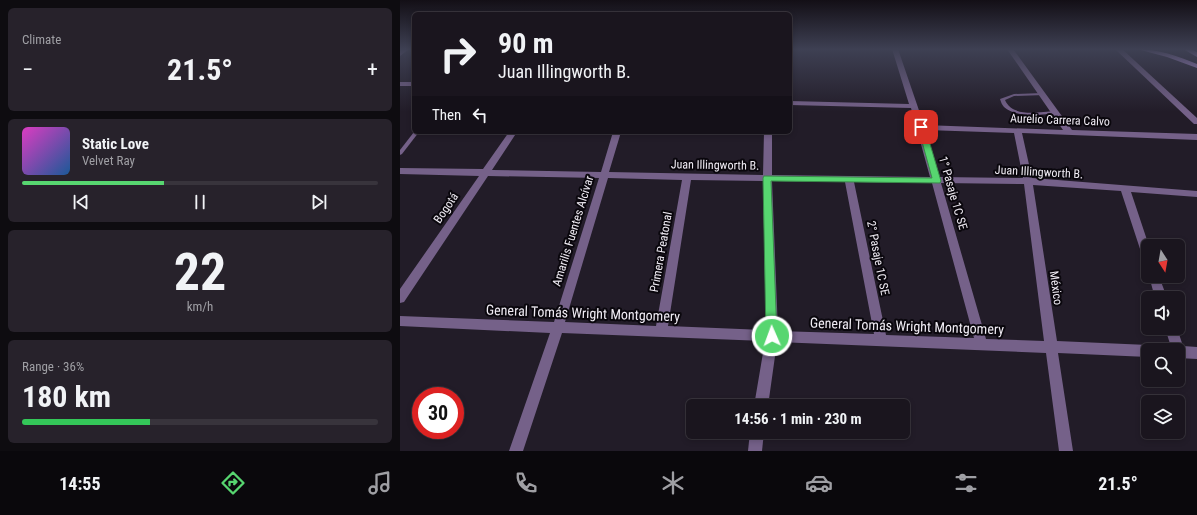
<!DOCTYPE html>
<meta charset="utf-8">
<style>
:root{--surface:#1a151e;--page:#27222b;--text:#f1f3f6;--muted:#9f9fa4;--line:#38343c;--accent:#57d670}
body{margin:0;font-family:"Roboto Condensed",sans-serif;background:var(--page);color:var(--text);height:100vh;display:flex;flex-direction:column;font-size:15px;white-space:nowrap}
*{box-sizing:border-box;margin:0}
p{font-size:13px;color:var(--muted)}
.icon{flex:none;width:22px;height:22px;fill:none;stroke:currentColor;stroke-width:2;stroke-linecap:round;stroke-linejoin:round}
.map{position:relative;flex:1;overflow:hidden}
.side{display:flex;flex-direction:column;gap:8px;padding:8px;background:#0e0c10;width:400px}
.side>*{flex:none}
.banner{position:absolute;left:12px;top:12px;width:380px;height:122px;border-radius:6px;box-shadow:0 2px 6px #0003,0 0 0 1px var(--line);background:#1a151e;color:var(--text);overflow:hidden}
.needle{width:26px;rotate:169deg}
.tools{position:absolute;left:741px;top:239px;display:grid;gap:8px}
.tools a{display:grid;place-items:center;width:44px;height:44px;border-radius:6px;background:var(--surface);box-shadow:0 2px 6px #0003,0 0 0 1px var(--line);font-size:20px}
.speed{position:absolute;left:12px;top:387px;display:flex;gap:8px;font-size:20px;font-weight:700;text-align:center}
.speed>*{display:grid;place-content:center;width:52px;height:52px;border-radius:50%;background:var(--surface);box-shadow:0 2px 6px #0003,0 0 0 1px var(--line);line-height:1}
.speed .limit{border:6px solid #d22;background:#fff;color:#111}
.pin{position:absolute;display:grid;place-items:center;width:34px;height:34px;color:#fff;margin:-17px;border-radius:8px;box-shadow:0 2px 6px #0006}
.me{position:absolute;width:44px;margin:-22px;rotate:358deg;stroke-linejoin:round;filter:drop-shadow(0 0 3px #0008)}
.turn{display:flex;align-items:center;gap:14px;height:84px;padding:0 20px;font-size:18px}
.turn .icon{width:52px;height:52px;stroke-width:2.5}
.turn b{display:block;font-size:28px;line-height:34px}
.then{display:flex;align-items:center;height:38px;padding:0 20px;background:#0003;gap:8px;font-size:15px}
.big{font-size:30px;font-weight:700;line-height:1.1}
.side .tile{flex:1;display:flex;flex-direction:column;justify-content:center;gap:6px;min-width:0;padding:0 14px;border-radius:6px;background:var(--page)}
.side .dial{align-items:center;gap:0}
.dial b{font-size:52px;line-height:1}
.song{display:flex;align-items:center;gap:12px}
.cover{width:48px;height:48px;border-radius:6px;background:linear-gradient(135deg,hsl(310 70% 55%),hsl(210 70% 35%))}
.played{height:4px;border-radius:2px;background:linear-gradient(90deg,var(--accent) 40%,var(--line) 40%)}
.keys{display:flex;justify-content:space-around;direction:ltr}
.heat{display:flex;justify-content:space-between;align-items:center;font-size:22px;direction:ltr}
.charge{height:6px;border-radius:3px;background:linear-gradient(90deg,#34c759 36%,var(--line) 0)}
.trip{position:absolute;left:286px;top:399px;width:224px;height:40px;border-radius:6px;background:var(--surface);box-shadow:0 2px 6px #0003,0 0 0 1px var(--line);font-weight:700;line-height:40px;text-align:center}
.dock{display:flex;height:64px;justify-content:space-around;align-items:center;background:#0a080c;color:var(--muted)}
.dock .icon{width:28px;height:28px}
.dock .selected{color:var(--accent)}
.dock b{font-size:18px;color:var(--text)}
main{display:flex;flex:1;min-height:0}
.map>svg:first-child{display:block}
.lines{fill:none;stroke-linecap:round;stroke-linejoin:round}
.lane{fill:#756189;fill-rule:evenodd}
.street{fill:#756189;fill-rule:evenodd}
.primary{fill:#cea3f7;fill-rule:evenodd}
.route{fill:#57d670;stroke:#398b49}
.labels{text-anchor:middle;stroke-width:4;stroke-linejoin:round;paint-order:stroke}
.street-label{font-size:12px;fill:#f0ecf4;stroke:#0a070d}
.near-street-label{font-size:14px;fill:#f0ecf4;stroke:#0a070d}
</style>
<main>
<section class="side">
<div class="tile"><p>Climate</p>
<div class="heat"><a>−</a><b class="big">21.5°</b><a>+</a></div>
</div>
<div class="tile">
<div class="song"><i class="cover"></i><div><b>Static Love</b><p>Velvet Ray</p></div></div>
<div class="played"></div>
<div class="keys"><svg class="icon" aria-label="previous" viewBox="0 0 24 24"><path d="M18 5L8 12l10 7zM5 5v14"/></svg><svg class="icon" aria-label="pause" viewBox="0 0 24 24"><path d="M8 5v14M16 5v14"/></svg><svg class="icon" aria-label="next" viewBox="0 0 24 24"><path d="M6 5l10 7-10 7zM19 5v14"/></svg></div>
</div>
<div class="tile dial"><b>22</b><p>km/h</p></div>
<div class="tile"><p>Range · 36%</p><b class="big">180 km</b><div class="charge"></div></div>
</section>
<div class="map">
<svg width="797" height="451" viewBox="0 0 797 451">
<rect width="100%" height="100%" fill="#221c28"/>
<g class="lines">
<g class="lane">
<path d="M794 49H797V51Z"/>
<path d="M642 93H644V95L614 96 605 100C613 118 639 112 655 111H657V113C642 115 616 118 604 107 602 105 601 102 600 99L614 94Z"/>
<path d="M14 132H19L2 154 0 155V150Z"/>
</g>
<g class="street">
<path d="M2 49H9L0 56V51Z"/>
<path d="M492 49H498L524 125 663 130 607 49H613L672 130 797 134V140L622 133 632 178 797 191V197L731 192 749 246 748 262 744 261 743 258 721 191 633 185 657 341 748 345 752 347 754 350H748V357L658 353 673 451H659L646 353 377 342 368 406H354L365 341 162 333 123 451H109L150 333 0 326V316L154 322 199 178 88 176 4 302 0 303V289L79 176 0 174V168L83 169 109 132H117L92 170 201 172 213 132H221L209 172 363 175 364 132H372V175L530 177 511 108 390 105V101L509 104ZM526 130 614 133 623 178 539 177ZM208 178 282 180 256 326 165 322ZM291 180 363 181 366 330 268 326ZM372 181 445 182 474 334 378 331ZM454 182 532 183 574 338 486 335ZM541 183 624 184 644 341 586 339Z"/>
<path d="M715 49H722L797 118V124H794Z"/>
<rect x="0" y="82" width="14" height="4"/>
<path d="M749 276H759L767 298H755Z"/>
<path d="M765 328H777L783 346 797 347V359L778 358V350H772Z"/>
<path d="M350 432H364L362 451H348Z"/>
</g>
<g class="primary">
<path d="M737 49C759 49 777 56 797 64V68L767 57Z"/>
<path d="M783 49H791L797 52V57Z"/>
</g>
</g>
<linearGradient id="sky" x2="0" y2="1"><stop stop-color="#130f16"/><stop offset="0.44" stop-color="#3e4053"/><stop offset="1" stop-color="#3e4053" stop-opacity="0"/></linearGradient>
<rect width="797" height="112" fill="url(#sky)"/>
<path class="route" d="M519 125H524L525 127 541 181 540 183 371 181 377 336 376 339 372 341 368 339 366 336 363 178 364 176 532 178 518 127Z"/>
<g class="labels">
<g class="street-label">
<text transform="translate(660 120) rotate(2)" y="4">Aurelio Carrera Calvo</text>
<text transform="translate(315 165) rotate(1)" y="4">Juan Illingworth B.</text>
<text transform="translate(639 172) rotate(3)" y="4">Juan Illingworth B.</text>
<text transform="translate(553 193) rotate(74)" y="4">1° Pasaje 1C SE</text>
<text transform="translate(46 208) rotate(-56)" y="4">Bogotá</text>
<text transform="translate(173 231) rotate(-73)" y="4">Amarilis Fuentes Alcívar</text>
<text transform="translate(261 252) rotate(-80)" y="4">Primera Peatonal</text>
<text transform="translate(478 258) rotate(79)" y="4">2° Pasaje 1C SE</text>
<text transform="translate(656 288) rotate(82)" y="4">México</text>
</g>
<g class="near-street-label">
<text transform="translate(183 313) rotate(2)" y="5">General Tomás Wright Montgomery</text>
<text transform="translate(507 326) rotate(2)" y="5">General Tomás Wright Montgomery</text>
</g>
</g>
</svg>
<div class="tools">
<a><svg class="needle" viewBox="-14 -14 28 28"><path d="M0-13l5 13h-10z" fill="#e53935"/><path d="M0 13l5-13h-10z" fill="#9f9fa4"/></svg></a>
<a><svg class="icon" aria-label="sound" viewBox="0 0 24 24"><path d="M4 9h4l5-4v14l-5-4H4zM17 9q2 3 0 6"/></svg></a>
<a><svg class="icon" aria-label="search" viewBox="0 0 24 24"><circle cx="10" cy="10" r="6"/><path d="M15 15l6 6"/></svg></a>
<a><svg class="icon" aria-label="layers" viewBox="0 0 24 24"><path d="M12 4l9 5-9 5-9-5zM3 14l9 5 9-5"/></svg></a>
</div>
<div class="speed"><div class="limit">30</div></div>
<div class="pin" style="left:521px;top:127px;background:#d93025"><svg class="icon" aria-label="arrive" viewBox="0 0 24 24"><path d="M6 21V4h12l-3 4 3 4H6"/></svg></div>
<svg class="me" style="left:372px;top:336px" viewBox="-20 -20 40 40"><circle r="17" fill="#57d670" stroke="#fff" stroke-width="3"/><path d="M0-11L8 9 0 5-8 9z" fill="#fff"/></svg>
<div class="trip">14:56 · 1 min · 230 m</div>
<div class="banner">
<div class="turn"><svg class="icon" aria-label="right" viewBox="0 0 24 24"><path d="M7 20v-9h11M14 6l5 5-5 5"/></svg><div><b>90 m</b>Juan Illingworth B.</div></div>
<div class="then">Then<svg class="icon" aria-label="left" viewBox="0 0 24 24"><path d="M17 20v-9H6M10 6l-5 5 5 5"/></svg></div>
</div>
</div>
</main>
<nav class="dock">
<b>14:55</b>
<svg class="icon selected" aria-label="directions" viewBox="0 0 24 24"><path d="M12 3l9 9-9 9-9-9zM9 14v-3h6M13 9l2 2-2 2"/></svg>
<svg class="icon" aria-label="music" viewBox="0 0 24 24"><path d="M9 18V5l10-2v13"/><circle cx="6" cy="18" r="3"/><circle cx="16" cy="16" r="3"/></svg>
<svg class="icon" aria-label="phone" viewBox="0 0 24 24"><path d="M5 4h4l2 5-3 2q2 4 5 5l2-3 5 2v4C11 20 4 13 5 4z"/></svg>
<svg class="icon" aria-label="climate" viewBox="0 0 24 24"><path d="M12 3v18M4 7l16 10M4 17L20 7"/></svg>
<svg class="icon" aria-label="car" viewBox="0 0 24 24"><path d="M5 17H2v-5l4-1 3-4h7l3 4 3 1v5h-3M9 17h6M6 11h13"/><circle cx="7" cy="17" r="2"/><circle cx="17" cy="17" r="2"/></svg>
<svg class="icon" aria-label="filters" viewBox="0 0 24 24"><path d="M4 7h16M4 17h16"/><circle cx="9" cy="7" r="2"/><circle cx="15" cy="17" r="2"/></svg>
<b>21.5°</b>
</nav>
